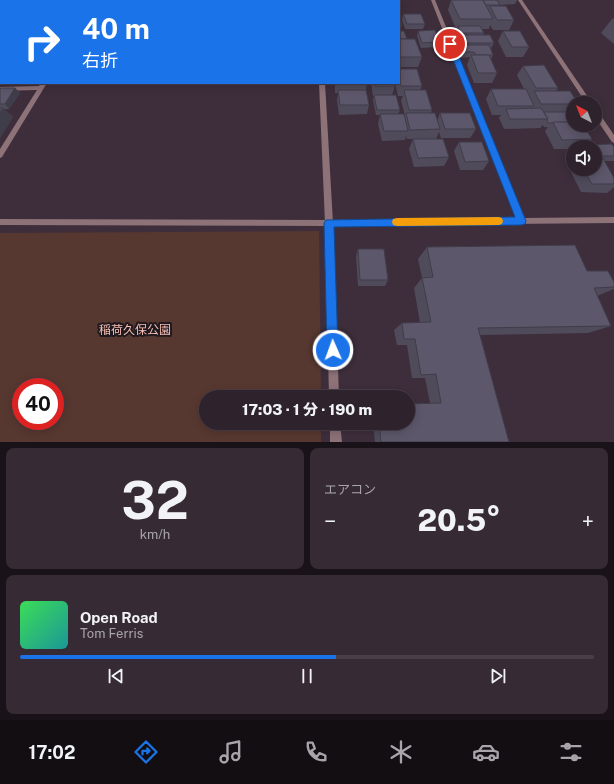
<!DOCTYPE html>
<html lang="ja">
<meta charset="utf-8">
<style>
:root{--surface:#2e222d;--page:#362a35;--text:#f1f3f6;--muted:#a7a4aa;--line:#493f49;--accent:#1a73e8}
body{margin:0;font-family:"Public Sans","Noto Sans JP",sans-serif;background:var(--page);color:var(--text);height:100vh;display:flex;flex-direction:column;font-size:15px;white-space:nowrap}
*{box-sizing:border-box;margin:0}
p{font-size:13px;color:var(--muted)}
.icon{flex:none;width:22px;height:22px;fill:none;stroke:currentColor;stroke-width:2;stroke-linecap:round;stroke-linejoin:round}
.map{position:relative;height:442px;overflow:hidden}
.panel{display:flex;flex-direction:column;gap:6px;padding:6px;background:#191319;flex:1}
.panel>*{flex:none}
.hud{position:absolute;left:0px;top:0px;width:400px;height:84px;box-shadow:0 2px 10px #0003,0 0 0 1px var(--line);background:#1a73e8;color:#fff;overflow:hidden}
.needle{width:26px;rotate:318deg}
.fabs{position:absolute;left:566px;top:96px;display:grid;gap:8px}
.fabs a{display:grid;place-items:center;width:36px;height:36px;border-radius:50%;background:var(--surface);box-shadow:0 2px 10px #0003,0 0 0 1px var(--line);font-size:20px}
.speed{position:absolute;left:12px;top:378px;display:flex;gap:8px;font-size:20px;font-weight:700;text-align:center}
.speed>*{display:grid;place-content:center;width:52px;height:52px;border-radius:50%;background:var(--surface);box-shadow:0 2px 10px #0003,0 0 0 1px var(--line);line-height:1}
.speed .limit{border:6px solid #d22;background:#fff;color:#111}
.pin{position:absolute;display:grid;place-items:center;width:34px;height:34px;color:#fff;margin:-17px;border:2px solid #fff;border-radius:50%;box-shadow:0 1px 4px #0007}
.me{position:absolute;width:44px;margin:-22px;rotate:358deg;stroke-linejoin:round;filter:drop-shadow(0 0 3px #0008)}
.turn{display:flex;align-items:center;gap:14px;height:84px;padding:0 16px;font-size:18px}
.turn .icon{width:52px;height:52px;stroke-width:2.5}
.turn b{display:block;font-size:28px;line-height:34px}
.big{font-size:30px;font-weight:800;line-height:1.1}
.panel .card{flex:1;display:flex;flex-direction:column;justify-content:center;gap:6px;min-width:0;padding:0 14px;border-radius:8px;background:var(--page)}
.panel .dial{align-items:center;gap:0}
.dial b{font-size:52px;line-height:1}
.song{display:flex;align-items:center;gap:12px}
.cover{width:48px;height:48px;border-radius:6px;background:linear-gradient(135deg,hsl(130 70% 55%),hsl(180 70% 35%))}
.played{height:4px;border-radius:2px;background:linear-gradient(90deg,var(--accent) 55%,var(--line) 55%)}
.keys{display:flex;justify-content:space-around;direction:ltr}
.heat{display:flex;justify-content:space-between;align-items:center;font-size:22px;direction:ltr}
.panel .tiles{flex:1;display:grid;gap:6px;grid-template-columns:1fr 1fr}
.card:last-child{grid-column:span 2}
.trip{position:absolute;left:199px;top:390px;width:216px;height:40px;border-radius:20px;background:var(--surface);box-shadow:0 2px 10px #0003,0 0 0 1px var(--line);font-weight:800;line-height:40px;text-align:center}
.menu{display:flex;height:64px;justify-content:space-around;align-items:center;background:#120e12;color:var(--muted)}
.menu .icon{width:28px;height:28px}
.menu .selected{color:var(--accent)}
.menu b{font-size:18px;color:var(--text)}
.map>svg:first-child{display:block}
.green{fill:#573830;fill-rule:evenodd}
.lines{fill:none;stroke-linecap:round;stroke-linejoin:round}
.minor{fill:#8d7278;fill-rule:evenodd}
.tertiary{fill:#8d7278;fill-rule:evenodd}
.wall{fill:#4f4b5b}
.shaded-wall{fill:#403d4a}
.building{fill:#5c576a;stroke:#403d4a}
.route{fill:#1a73e8;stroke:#114b97}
.slow{fill:#f59e0b}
.labels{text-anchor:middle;stroke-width:4;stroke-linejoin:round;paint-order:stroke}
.park-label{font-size:12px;fill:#f5bfb1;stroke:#20191f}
</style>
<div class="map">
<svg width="614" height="442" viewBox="0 0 614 442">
<rect width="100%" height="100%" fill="#3e2e3c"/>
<path class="green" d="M319 231 321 397H206V423H321V442H0V233ZM21 387H55V421H21Z"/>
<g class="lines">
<g class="minor">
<rect x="93" y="0" width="4" height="1"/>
<path d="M431 0H435L524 218 614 217V223L329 226 0 225V219L329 220 516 218Z"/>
<path d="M518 0H522L592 103H586Z"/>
<path d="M41 83H47L2 157 0 158V149L37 90 0 91V87L39 86Z"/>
<path d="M595 110H597L614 135V143L612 142 595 117Z"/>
</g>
<g class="tertiary">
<rect x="316" y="0" width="4" height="1"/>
<path d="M319 83H325L333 223 339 397H329L325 223Z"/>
<path d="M330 423H340L342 442H330Z"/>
</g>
</g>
<g class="wall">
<rect x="175" y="0" width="93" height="1"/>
<path d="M451 0H517L515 4 500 5V6L514 20 509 30H493L490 25 489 29H482L484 33 483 35 494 43 491 48 493 55 491 59 497 73 492 83H474L467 65 470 57 460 58 457 50 459 45H463L461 40 462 38H459L456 31 458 29H456L448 10Z"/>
<path d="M403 14 425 24 423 29H405L402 20Z"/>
<path d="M399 16 402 24 401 29H399Z"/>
<path d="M614 18V44L601 33 612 19Z"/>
<path d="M0 20 1 22V44H0V31H1L0 30Z"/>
<path d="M399 31 422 57 418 67H399Z"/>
<path d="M418 31 439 42 437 47 421 48 417 36Z"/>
<path d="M503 31 529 47 523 57H506L498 41Z"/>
<path d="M523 66 558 88 556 91 573 103V110L570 114 573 125 592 139 584 147H573V149H554L545 131 548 127H544L543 125 540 128 504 129 499 118 501 115H492L486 99 491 89H524L517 75Z"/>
<path d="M399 69 422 86 420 90 432 110 431 113 437 121 440 113 476 129 470 138H441L439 132 436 139H407L406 136 405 140 382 141 378 124 380 115H376L373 100 374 96H373L371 83H394L395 86 392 95 400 110 398 114 405 118V116L401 100 403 96H398L395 83H399Z"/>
<path d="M10 83H37L36 84H11Z"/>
<path d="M335 83H367L366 90 369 105 367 114 339 115 337 100 338 93H335Z"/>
<path d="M15 88 20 93 9 109H4L13 117 0 138V89Z"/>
<path d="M413 139 449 157 444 166 414 167 409 149Z"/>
<path d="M459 142 489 161 483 170H460L454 151Z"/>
<path d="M587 145 614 147V161H604L614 178V187L607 193 581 192 566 162 573 155V169H595V147H585Z"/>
<path d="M427 247 587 271 614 282V289L597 296 611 326 588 333 480 335 509 442H375L373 423H408L430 403 425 378H412L407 345H397L394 330 402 323H420L414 288 422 278 418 259Z"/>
<path d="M358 249 388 280 385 286H358L356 256Z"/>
</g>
<g class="shaded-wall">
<path d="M0 0H4L5 1H1V6L0 7Z"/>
<path d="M15 0H23L22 1H14Z"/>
<path d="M38 0H45L44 1H37Z"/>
<path d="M60 0H66V1H59Z"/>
<path d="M83 0H89L88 1H82Z"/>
<path d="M145 0H153V1H144Z"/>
<path d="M15 88 20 93 9 109 5 104Z"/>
<path d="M3 108 13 117 0 138V113Z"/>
</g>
<g class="building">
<path d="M4 0H15L14 1H3Z"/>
<path d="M22 0H38L37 1H21Z"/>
<path d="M44 0H60L59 1H43Z"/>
<path d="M67 0H83L82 1H66Z"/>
<path d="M96 0H145L144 1H96Z"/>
<path d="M328 0H348L349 1H329Z"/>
<rect x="358" y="0" width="16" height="1"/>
<path d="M451 0H483L493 19H460Z"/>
<path d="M483 0H497L500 5H486Z"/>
<rect x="0" y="4" width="1" height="8"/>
<path d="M490 6H506L514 20H497Z"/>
<path d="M403 14H421L425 24H407Z"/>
<path d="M399 16 402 24H399Z"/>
<path d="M458 26H480L484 33H461Z"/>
<path d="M435 30 439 42 422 43 418 31Z"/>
<rect x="0" y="31" width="1" height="8"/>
<path d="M399 31H404L407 39H399Z"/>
<path d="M503 31H520L529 47H512Z"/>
<path d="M464 35H490L494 43H467Z"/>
<path d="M399 39H415L422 57H399Z"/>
<path d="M459 45H489L493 55H476L474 52H462Z"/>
<rect x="0" y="49" width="1" height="12"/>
<path d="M471 55H489L497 73H478Z"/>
<path d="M544 65 558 88H536L523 66Z"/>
<rect x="0" y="67" width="1" height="9"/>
<path d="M399 69H417L422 86H401L399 77Z"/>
<path d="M374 83H394L395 86H375Z"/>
<path d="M0 88H15L5 104H0Z"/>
<path d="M491 89H526L534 106H498Z"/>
<path d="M338 90H366L369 105H340Z"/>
<path d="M404 90H426L432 110H409Z"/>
<path d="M534 91H570L578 103H573V104H541Z"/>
<path d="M374 95H396L400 110H377Z"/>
<path d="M0 108H3L0 113Z"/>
<path d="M541 108 548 119H510L506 109Z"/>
<path d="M544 112H569L573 118V122L548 123 547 120 548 119Z"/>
<path d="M406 113H435L440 129 410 130Z"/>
<path d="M440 113H470L476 129H445Z"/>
<path d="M380 114H404L408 131H384Z"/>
<path d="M553 122H573V125H583L592 139 562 140Z"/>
<path d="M413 139H443L449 157 418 158Z"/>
<path d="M459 142H482L489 161 465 162Z"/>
<path d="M612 144 614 147V156H601L600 153H595V147H589L587 145Z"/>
<path d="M595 153H600L614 178V184H592L583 169H595Z"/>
<path d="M575 245 587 271H608L614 282V287L594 288 611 326 478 328 509 442H381L379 423H408V404L441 403 436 374 421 375 415 339H404L402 323 431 322 422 278 433 277 427 247Z"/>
<path d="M358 249H384L388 280H360Z"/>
</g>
<path class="route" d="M450 42 454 44 526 221 525 224 521 225 334 227 338 350 337 353 333 355 329 353 327 350 324 223 326 220 515 217 447 44Z"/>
<path class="slow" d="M499 217 502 218 503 221 502 224 499 225 397 226 393 225 392 222 393 219 397 218Z"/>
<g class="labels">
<g class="park-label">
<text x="135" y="334">稲荷久保公園</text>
</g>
</g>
</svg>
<div class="fabs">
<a><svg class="needle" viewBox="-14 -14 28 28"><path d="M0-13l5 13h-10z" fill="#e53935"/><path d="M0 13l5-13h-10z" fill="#a7a4aa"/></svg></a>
<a><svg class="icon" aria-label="sound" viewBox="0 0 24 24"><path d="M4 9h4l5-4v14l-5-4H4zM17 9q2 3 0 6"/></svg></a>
</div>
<div class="speed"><div class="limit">40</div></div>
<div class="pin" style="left:450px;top:44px;background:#d93025"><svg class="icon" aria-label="arrive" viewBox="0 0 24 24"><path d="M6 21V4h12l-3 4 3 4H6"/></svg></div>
<svg class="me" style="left:333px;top:350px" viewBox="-20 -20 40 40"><circle r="17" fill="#1a73e8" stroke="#fff" stroke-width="3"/><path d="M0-11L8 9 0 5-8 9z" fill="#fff"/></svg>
<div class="trip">17:03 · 1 分 · 190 m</div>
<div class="hud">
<div class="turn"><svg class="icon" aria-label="right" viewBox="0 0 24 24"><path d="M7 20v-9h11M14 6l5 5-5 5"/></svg><div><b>40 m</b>右折</div></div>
</div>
</div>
<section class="panel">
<div class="tiles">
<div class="card dial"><b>32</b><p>km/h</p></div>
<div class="card"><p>エアコン</p>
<div class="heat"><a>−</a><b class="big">20.5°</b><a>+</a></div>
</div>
<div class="card">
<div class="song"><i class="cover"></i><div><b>Open Road</b><p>Tom Ferris</p></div></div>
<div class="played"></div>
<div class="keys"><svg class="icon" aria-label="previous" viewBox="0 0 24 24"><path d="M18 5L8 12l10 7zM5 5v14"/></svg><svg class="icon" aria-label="pause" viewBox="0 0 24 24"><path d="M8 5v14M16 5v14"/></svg><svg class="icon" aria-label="next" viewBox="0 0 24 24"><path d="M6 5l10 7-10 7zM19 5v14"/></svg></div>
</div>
</div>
</section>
<nav class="menu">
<b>17:02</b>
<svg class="icon selected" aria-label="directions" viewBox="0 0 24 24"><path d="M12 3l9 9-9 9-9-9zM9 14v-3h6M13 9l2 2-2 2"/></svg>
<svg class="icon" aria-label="music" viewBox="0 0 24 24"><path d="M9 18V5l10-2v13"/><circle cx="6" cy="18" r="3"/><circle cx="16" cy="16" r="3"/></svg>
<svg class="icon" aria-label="phone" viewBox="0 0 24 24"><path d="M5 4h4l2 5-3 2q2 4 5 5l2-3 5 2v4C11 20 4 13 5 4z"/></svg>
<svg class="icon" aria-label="climate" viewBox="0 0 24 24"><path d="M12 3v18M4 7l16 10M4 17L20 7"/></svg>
<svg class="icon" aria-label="car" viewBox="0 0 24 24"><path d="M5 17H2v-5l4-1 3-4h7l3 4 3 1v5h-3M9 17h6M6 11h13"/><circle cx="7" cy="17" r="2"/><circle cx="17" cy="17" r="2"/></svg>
<svg class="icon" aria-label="filters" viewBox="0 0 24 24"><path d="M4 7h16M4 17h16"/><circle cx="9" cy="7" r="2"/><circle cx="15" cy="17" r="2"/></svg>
</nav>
